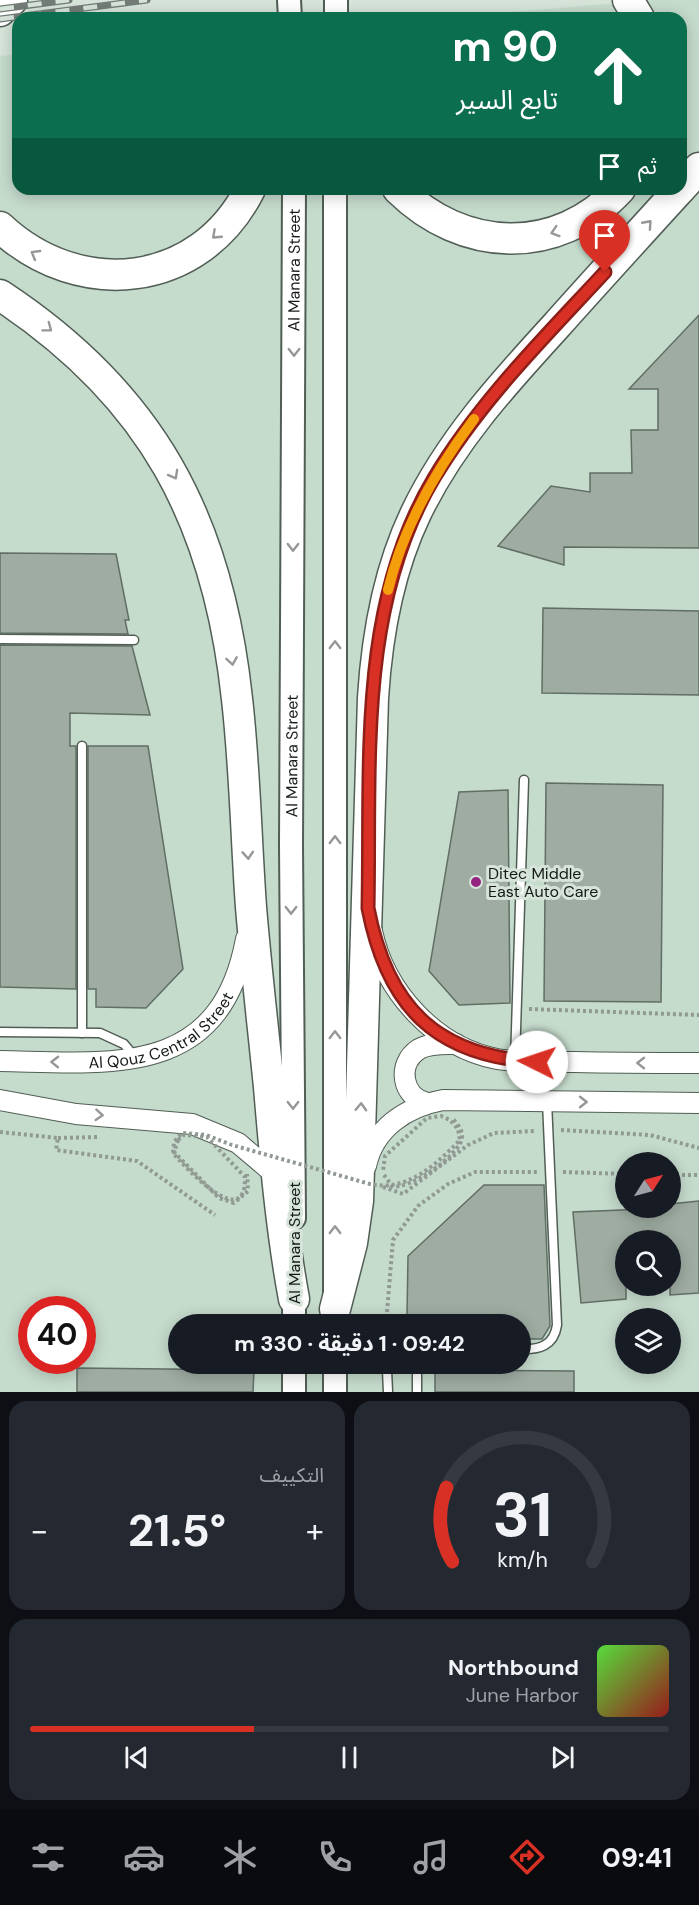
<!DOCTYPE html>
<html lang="ar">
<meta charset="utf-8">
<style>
:root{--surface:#171b24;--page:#242831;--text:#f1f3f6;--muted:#9ea1a6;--line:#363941;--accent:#d93025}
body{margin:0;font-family:"DM Sans","Noto Sans Arabic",sans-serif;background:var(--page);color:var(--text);direction:rtl;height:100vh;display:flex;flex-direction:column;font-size:22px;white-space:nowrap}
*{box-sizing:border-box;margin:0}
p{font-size:20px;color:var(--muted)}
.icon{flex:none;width:33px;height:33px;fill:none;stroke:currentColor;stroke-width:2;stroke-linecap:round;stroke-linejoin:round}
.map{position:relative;height:1392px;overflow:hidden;direction:ltr}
.sheet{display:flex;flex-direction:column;gap:9px;padding:9px;background:#0d0f14;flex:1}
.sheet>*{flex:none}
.hud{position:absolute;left:12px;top:12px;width:675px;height:183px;border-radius:18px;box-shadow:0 3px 15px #0003;direction:rtl;background:#0b6e4f;color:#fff;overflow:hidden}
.needle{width:39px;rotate:54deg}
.buttons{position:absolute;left:615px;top:1152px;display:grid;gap:12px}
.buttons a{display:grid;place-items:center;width:66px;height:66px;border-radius:50%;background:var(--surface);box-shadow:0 3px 15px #0003;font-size:30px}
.speed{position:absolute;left:18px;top:1296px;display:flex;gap:12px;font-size:30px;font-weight:700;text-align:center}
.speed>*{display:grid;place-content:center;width:78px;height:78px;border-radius:50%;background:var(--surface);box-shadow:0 3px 15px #0003;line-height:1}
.speed .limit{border:9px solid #d22;background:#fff;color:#111}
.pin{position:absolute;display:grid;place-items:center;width:51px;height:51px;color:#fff;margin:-62px -26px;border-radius:50% 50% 50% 0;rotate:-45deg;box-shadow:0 0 6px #0007}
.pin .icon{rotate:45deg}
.me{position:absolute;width:66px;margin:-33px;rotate:274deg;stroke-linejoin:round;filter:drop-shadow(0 0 4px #0008)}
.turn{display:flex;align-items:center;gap:21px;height:126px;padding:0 30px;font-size:27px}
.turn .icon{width:78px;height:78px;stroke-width:2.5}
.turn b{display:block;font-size:42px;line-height:51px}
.then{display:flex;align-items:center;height:57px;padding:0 30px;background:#0003;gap:12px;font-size:22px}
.big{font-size:45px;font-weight:700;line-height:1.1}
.sheet .tile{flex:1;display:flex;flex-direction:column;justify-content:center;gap:9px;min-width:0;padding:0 21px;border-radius:18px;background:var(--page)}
.sheet .dial{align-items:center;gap:0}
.dial svg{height:156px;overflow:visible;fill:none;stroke:var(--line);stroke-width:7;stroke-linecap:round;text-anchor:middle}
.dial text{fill:var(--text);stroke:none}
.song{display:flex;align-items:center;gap:18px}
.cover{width:72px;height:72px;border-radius:9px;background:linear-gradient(135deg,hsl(110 70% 55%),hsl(0 70% 35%))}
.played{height:6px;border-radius:3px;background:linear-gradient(90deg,var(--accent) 35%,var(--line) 35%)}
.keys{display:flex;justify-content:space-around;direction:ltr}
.heat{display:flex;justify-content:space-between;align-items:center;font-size:33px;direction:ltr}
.sheet .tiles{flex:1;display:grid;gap:9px;grid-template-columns:1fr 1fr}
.tile:last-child{grid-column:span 2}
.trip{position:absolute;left:168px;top:1314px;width:363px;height:60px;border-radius:30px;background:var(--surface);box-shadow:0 3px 15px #0003;font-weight:700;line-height:60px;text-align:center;direction:rtl}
.menu{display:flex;height:96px;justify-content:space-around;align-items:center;background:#090b0e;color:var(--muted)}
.menu .icon{width:42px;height:42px}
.menu .on{color:var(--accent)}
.menu b{font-size:27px;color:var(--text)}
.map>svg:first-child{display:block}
.built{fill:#c5dbcc;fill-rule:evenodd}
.building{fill:#9eaca2;stroke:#616e65;stroke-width:1.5}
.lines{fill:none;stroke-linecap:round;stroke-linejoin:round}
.service-casing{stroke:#515e55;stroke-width:11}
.tertiary-casing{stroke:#515e55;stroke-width:22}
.secondary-casing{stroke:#515e55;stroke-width:26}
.motorway-casing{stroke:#515e55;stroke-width:33}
.path{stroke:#909a93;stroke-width:4;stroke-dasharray:3 3;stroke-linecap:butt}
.service{stroke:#fff;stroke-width:8}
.tertiary{stroke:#fff;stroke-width:20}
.secondary{stroke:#fff;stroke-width:22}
.motorway{stroke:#fff;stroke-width:30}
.rail-casing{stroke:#737c76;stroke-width:7}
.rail{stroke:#d6e4da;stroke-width:4.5;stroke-dasharray:14;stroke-linecap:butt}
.path-bridge{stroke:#909a93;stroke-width:4;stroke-dasharray:3 3;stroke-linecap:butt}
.oneway{stroke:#969897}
.route-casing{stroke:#8d1f18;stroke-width:15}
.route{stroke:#d93025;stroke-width:10}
.slow{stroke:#f59e0b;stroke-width:10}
.poi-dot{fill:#952382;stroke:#d6e4da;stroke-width:2}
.labels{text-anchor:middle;stroke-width:6;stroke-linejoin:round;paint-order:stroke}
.street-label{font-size:16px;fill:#151a17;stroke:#d6e4da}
.poi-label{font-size:16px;fill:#151a17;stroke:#d6e4da;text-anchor:start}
</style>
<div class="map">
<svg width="699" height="1392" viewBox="0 0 699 1392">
<rect width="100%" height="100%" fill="#d6e4da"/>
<path class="built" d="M654 0H699V1392H0V56L18 54V189H681V18H440ZM626 1162H670V1208H626ZM626 1240H670V1286H626ZM32 1310H82V1360H32ZM626 1318H670V1364H626ZM178 1324H520V1364H178Z"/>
<g class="building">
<path d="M699 315V548L564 547V565L498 546 551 486 590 492V473H632L631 430H658V389H629Z"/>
<path d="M0 553 116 554 129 620H125L128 634 0 633Z"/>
<path d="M543 608 699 611V695L542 693Z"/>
<path d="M0 645 132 646 150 715 70 713V746H76V989L0 987Z"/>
<path d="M88 746H148L183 969 146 1008 96 1007V989H88Z"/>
<path d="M546 783 663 785 661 1002 544 1001Z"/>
<path d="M508 790 510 1003 459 1005 429 971 459 792Z"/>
<path d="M484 1185H544L550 1326 542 1339H520V1324H501V1318L407 1316 408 1256Z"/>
<path d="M699 1201V1293L670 1295V1240H626V1299L581 1303 573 1212 670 1208V1204Z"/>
<path d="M77 1368 254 1370 253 1392H77Z"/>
<path d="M435 1370 574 1371V1392H435Z"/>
</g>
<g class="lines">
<g class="service-casing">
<g id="service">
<path d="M0 639 134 640"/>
<path d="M0 1032 100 1033 124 1044 135 1057"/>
<path d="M82 1033V746"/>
<path d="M515 1061 524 780"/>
<path d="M336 1323 455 1324"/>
<path d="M520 1349C539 1350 554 1346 557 1325L547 1102"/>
<path d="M387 1370 388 1392"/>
<path d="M417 1375V1392"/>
</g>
</g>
<g class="tertiary-casing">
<g id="tertiary">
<path d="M372 931C385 992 435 1047 497 1059 522 1063 549 1062 575 1062 616 1063 658 1063 699 1063"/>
<path id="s1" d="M0 1061C112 1063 220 1079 246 939"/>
<path d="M0 1100 76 1114 192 1124 238 1143 277 1176"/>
<path d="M427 1103C402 1097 396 1064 419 1049 430 1043 444 1044 456 1044"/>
<path d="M366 1166C374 1128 406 1107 443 1100L699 1103"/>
</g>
</g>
<g class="secondary-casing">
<g id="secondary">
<path d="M289 0 290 18"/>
<path d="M336 18V0"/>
<path id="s2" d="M294 1218 291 846 294 189"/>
<path d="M294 1284V1324"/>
<path d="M335 1324V189"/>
<path d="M335 1364V1392"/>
<path d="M294 1392V1364"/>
</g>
</g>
<g class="motorway-casing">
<g id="motorway">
<path d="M628 0 639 18"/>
<path d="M0 11 12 0"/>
<path d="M681 188 699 168"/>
<path d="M398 189C463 253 557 257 620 189"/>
<path d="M0 227C79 301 200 289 250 189"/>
<path d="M0 295C152 395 218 520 237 699 245 768 246 838 251 907 256 967 263 1027 269 1087 275 1158 281 1229 294 1299"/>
<path d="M335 1309 352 1243 358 1201 373 698C377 634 388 571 416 513 450 442 502 385 555 327 596 281 638 235 680 189"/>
</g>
</g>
<g class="path">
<path d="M529 1009 699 1015"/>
<path d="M561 1130 650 1135 699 1148"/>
<path d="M0 1132 58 1138 56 1150 137 1161 215 1215"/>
<path d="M58 1138 99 1137"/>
<path d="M178 1140 174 1152 219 1198 234 1203 248 1191 247 1174"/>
<path d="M563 1172 626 1174"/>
<path d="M384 1175 392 1186C408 1191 460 1155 462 1138 463 1130 457 1123 452 1118"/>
<path d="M670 1175H699"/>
<path d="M383 1187 403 1194 468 1145 494 1133 535 1131"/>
<path d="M387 1312 393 1240 418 1206 448 1184 475 1172H538"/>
</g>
<use href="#service" class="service"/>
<use href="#tertiary" class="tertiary"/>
<use href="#secondary" class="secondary"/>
<use href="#motorway" class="motorway"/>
<g class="rail-casing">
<g id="rail">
<path d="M0 9 69 0"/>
<path d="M0 19 147 0"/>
</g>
</g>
<use href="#rail" class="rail"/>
<path class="path-bridge" d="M178 1140 184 1135 207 1137 245 1177C246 1234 184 1166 173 1153L174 1142 182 1133 206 1135 232 1145 370 1184C407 1192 436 1165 460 1140L458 1129 450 1120 441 1116 427 1118 385 1156 383 1171"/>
</g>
<defs><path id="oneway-chevron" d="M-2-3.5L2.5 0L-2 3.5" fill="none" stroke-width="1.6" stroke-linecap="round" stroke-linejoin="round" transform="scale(1.5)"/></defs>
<g class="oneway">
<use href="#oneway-chevron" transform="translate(648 224) rotate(-48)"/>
<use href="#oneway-chevron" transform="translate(555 232) rotate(162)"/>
<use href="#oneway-chevron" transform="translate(216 235) rotate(137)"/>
<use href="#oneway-chevron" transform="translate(35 254) rotate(-150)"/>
<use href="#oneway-chevron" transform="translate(48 328) rotate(37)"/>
<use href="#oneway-chevron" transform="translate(294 352) rotate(90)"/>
<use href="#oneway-chevron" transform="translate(174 475) rotate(61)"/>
<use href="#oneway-chevron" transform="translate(293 547) rotate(90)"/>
<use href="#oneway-chevron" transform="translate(335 645) rotate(-90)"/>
<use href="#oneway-chevron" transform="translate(232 661) rotate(81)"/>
<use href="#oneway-chevron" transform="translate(335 840) rotate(-90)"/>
<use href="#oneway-chevron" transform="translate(248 855) rotate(86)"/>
<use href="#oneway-chevron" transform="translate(291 910) rotate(90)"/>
<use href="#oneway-chevron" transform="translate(335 1035) rotate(-90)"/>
<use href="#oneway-chevron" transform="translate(55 1062) rotate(-179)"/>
<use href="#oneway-chevron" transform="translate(641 1063) rotate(-180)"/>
<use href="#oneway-chevron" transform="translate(583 1102)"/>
<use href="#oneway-chevron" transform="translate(293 1105) rotate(90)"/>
<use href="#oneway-chevron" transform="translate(361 1107) rotate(-88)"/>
<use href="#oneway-chevron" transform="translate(99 1115) rotate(4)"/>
<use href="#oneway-chevron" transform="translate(335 1230) rotate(-90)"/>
</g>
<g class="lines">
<g class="route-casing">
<path id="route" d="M537 1062C435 1056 387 1006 368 908 371 764 357 607 434 478 480 401 545 337 605 272"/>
</g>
<use href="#route" class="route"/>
<path class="slow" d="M388 590C403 527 436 470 474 419"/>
</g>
<circle class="poi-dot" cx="476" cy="882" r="6"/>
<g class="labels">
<g class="street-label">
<text dy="6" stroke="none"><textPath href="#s2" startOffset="948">Al Manara Street</textPath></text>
<text dy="6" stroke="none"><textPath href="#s2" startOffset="462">Al Manara Street</textPath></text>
<text dy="6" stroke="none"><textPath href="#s1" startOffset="171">Al Qouz Central Street</textPath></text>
<text transform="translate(294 1243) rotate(-90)" y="6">Al Manara Street</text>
</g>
<g class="poi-label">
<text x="488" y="879">Ditec Middle<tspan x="488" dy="18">East Auto Care</tspan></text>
</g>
</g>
</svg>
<div class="buttons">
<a><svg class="needle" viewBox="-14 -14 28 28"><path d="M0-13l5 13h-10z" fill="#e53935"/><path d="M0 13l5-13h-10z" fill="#9ea1a6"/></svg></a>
<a><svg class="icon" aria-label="search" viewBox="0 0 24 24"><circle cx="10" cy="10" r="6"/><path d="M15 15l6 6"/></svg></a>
<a><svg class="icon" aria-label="layers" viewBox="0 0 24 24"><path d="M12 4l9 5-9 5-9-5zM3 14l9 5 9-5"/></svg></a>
</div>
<div class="speed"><div class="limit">40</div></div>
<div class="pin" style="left:605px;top:272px;background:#d93025"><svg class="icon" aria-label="arrive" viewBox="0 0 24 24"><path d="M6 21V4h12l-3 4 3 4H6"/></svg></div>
<svg class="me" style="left:537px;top:1062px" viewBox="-20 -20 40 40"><circle r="19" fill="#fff"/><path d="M0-13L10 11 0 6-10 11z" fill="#d93025"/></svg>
<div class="trip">09:42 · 1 دقيقة · 330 m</div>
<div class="hud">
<div class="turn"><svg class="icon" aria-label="ahead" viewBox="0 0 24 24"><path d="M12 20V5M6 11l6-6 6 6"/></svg><div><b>90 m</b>تابع السير</div></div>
<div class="then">ثم<svg class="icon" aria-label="arrive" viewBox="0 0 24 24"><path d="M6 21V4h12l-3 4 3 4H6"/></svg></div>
</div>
</div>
<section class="sheet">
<div class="tiles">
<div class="tile dial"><svg viewBox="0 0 100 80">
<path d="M14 69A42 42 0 1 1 86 69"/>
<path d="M14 69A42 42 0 0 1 11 31" stroke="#d93025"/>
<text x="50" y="56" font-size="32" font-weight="700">31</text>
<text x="50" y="72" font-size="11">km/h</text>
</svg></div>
<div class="tile"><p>التكييف</p>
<div class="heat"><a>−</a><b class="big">21.5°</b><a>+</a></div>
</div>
<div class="tile">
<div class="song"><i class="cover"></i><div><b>Northbound</b><p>June Harbor</p></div></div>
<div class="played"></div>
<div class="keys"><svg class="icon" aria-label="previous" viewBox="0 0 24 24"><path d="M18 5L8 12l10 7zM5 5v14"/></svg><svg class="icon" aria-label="pause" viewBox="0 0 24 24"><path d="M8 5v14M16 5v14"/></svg><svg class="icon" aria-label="next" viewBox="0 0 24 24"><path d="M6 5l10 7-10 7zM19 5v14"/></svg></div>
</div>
</div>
</section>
<nav class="menu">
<b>09:41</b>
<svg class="icon on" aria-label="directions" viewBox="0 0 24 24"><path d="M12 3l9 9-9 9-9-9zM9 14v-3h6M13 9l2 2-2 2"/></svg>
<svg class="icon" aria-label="music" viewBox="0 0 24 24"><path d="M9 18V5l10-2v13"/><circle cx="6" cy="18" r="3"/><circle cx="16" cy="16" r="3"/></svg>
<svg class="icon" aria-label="phone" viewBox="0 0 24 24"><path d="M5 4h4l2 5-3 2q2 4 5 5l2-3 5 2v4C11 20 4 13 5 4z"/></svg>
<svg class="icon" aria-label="climate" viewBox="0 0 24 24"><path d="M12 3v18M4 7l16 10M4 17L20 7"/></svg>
<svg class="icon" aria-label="car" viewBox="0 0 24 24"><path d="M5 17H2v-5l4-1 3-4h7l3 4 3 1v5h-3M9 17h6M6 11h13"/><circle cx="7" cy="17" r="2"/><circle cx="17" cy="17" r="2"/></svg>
<svg class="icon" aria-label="filters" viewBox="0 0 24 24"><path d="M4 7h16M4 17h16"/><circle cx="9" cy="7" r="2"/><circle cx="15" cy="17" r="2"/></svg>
</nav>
